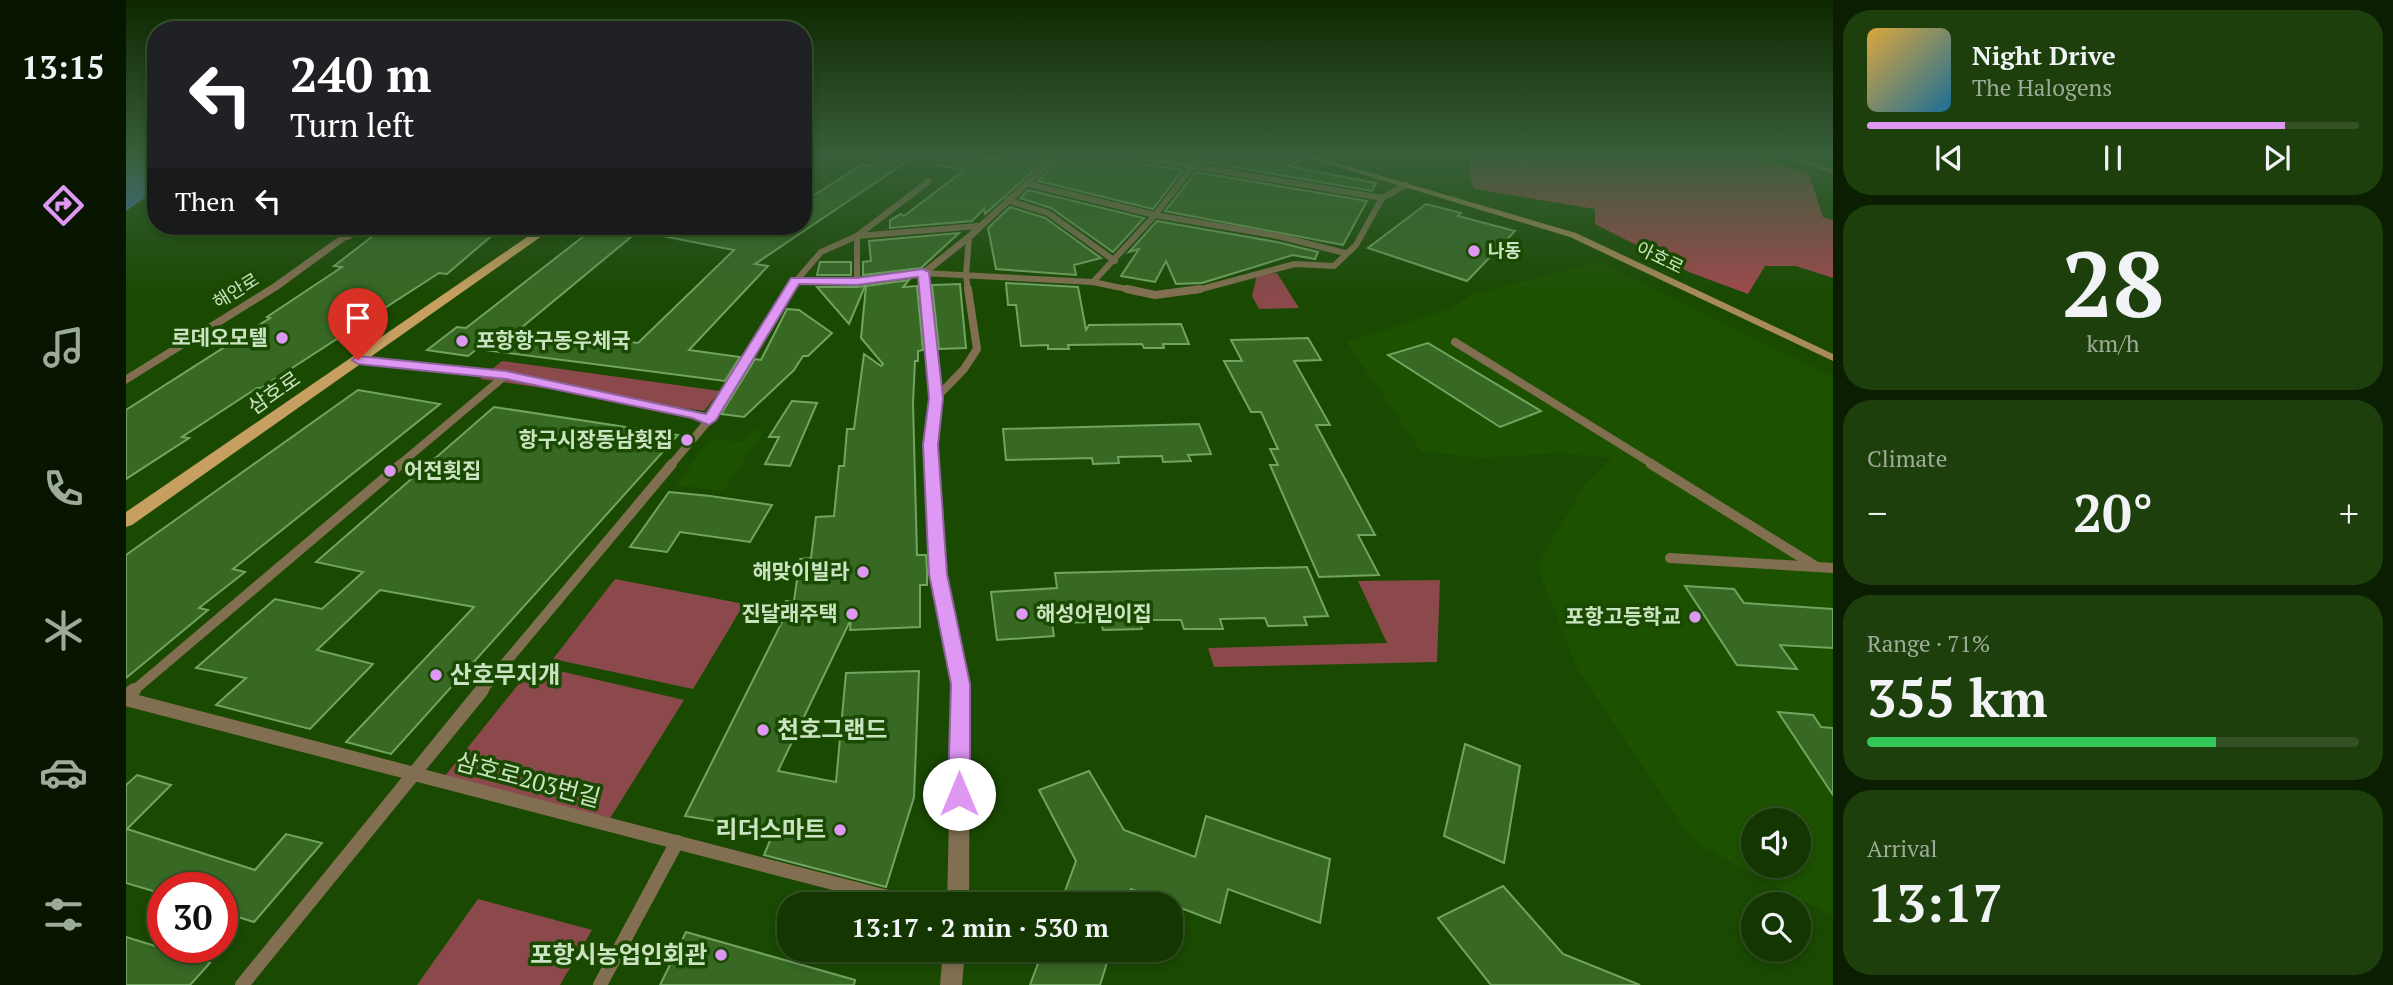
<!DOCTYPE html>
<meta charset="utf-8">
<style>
:root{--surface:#143702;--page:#1d3f0c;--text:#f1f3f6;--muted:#9dac99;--line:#335124;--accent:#de98f3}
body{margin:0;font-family:"PT Serif","Noto Sans KR",serif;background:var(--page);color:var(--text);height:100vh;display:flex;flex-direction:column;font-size:26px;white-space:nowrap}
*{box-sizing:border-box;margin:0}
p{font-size:23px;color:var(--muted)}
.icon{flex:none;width:38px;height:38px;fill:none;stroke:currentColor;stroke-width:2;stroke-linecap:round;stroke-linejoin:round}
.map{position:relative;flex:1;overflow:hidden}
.details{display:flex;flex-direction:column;gap:10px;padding:10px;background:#0b1e01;width:560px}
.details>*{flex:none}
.banner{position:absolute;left:21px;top:21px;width:665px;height:214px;border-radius:28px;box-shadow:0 4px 10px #0003,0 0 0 2px var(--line);background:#202124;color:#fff;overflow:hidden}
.buttons{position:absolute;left:1615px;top:808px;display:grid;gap:14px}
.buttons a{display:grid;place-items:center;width:70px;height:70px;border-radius:50%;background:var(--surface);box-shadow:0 4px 10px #0003,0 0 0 2px var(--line);font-size:35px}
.speed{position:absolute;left:21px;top:872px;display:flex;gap:14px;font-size:35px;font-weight:700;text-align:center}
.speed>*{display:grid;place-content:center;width:91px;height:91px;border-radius:50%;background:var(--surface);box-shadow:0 4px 10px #0003,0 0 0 2px var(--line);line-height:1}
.speed .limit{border:10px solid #d22;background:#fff;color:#111}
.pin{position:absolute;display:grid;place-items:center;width:60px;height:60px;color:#fff;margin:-72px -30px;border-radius:50% 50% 50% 0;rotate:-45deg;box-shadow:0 0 7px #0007}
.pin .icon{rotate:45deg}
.me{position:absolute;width:77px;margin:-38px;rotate:0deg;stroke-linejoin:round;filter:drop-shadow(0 0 5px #0008)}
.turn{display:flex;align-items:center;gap:24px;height:147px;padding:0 28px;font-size:32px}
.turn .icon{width:91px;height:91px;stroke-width:2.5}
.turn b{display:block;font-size:49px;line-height:60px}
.then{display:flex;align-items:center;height:66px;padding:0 28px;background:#0003;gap:14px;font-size:26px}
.big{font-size:52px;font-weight:700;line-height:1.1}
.details .widget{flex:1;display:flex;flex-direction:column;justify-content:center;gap:10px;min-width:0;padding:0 24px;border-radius:28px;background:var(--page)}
.details .dial{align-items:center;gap:0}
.dial b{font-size:91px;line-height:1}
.song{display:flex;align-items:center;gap:21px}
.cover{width:84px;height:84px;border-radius:10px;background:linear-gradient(135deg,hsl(40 70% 55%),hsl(200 70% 35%))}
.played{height:7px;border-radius:4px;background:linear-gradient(90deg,var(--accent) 85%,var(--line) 85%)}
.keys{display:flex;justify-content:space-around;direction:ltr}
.heat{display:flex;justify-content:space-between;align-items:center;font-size:38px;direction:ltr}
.charge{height:10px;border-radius:5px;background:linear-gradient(90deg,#34c759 71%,var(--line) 0)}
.trip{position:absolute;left:651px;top:892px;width:406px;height:70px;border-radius:28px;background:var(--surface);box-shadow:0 4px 10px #0003,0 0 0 2px var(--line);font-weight:700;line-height:70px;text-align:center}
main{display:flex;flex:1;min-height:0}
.menu{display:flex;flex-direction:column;width:126px;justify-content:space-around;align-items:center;background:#081601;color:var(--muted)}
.menu .icon{width:49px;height:49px}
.menu .selected{color:var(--accent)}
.menu b{font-size:32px;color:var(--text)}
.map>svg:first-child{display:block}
.built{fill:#1c5100;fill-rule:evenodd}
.green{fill:#8b494c}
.forest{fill:#9e494e}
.water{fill:#4975b7}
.building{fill:#376924;stroke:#72a461;stroke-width:2}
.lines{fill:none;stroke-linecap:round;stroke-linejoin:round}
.service-far3{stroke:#826f52;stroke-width:6}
.service-far2{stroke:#826f52;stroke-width:8}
.service-far1{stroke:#826f52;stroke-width:10}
.service{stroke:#826f52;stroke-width:14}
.minor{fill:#826f52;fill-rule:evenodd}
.tertiary{fill:#826f52;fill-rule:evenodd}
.secondary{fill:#a98a5b;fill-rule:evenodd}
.primary{fill:#c69f61;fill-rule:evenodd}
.route{fill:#de98f3;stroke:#90639e;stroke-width:2}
.poi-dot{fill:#de98f3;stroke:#1a4902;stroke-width:2.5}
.labels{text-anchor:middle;stroke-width:7;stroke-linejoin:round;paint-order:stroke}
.far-poi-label{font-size:18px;font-weight:bold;fill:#cae4c1;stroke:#1a4902;text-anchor:start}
.far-street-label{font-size:18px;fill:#cae4c1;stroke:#1a4902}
.poi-label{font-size:21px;font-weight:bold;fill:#cae4c1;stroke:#1a4902;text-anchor:end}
.street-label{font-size:21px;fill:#cae4c1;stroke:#1a4902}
.near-poi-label{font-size:24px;font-weight:bold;fill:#cae4c1;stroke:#1a4902;text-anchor:start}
.near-street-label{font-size:24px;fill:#cae4c1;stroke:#1a4902}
</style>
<main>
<nav class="menu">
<b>13:15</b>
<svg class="icon selected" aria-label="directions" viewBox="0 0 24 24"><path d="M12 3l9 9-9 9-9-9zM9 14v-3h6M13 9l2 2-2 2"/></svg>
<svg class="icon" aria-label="music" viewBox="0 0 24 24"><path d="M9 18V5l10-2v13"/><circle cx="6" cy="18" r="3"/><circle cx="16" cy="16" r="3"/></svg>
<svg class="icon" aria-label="phone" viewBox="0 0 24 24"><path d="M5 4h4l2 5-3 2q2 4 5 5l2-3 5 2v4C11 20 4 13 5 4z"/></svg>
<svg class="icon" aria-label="climate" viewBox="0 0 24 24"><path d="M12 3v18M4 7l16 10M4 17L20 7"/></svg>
<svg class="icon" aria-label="car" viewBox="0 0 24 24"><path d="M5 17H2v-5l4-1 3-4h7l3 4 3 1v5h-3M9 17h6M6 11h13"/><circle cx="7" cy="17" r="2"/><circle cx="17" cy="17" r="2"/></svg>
<svg class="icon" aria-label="filters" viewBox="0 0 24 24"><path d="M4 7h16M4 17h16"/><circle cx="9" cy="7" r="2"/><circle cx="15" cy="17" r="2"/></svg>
</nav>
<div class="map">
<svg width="1707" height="985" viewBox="0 0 1707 985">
<rect width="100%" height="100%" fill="#1a4902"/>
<g class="built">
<path d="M1473 262 1707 377V917L1568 842 1451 669 1411 566 1458 485 1486 458 1434 453 1355 458 1294 451 1221 342 1323 309 1347 294ZM1628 821H1673V866H1628Z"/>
<path d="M629 430 638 431 597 491 549 485 585 439 616 442Z"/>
</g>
<g class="green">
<path d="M1151 273 1173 308 1133 309 1126 296 1131 275Z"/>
<path d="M376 361 594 391 578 411 354 379Z"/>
<path d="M489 579 618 604 567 689 427 659Z"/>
<path d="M1314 580 1311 662 1088 667 1082 648 1261 643 1232 581Z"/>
<path d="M408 665 558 700 483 820 318 777Z"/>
<path d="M352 899 466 930 434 985H291Z"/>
</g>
<path class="forest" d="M1344 156H1628L1683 173 1697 217 1707 220V278L1670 266H1639L1622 294 1563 272 1469 224V209L1349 189 1344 180Z"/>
<path class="water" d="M0 156H30V190L0 211Z"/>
<g class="building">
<path d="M758 156H789L629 264 642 266 563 350 614 357 599 381 351 349 342 356 301 350 331 327 340 328 463 232 505 237 395 328 512 343 608 250 531 235 532 226H573L626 236 641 226H677V202L737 164 743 166Z"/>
<path d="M811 156 877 159 881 156H924L859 214 858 209 846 221 764 228V220L775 214 778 216 838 170 810 165Z"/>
<path d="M937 156H1002L1007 162 1057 170 1027 209 912 181Z"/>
<path d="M1081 156H1173L1178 159 1161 166 1250 183 1246 191 1078 162Z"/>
<path d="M1070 172 1241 201 1217 245 1039 211Z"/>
<path d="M902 190 1018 218 987 252 925 208 894 198Z"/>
<path d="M1300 204 1335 213 1332 216 1389 231 1341 281 1242 248Z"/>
<path d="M884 207 919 218 975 258 948 265 950 275 870 269 862 228Z"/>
<path d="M1031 221 1151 242 1192 252 1189 259 1167 255 1076 283 1050 284 1040 261 1029 282 995 276 1013 249 1003 252Z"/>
<path d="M260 226 370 232 321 274 313 273 135 388H131L56 437 63 438 0 479V410L144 318 141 317 216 267 208 266Z"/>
<path d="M833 233 795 268 737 275V262L745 261 743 241Z"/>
<path d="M694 262H725V275H691Z"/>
<path d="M783 280 777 287 791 286 797 350 792 351V361H789L787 403 791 555H800L801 571V585H794V627L724 630 725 619 652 771 710 782 720 673 793 671 788 797 760 887 638 855 648 831 559 816 656 622 660 601H668L674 559 685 558 690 517 708 516 713 466H718L721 429H728L738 354 755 366 757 364 735 338 740 286Z"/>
<path d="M880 283 952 287 960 330 963 325 1055 324 1063 344H1037L1038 348H1018L1016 344 942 345 943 349H922V345L895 346 890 305H882Z"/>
<path d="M834 284 840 348 813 349 806 285Z"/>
<path d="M739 286 723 324 691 287H731Z"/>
<path d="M661 309 673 310 706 333 682 356H677L668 370 618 417 595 414 629 359 635 360Z"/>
<path d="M1182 338 1195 360 1168 361 1204 425H1190L1249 535H1232L1253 575 1193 577 1144 465H1152L1144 449H1152L1135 412H1125L1098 361H1116L1105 340Z"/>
<path d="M1302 343 1415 411 1374 427 1262 355Z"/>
<path d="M232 390 314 404 107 569 119 572 73 608 82 610 0 678V555Z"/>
<path d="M666 401 691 403 664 466 639 464 653 437H643Z"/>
<path d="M368 407 552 435 265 754 220 742 348 607 254 590 191 650 247 664 184 729 90 705 120 678 70 668 149 599 196 609 237 572 190 562Z"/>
<path d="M1073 424 1085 454 1062 455 1065 461 1037 462 1036 456 992 457 993 463 967 464 966 458 880 460 877 429Z"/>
<path d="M543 492 584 496 646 505 624 542 554 532 541 552 504 547Z"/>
<path d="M1181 567 1202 616 1178 617 1181 625 1142 626 1139 618 1094 619 1097 629H1058L1055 620H1014L1016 629 977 630 975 622 926 623 928 636 871 640 865 592 931 588 929 573Z"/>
<path d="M1559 586 1608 589 1618 603 1707 609V648L1654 645 1671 669 1611 665Z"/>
<path d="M1652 712 1687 715 1695 727 1707 728V795Z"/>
<path d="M1339 744 1394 766 1378 863 1318 836Z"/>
<path d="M963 771 998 830 1069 857 1080 816 1204 859 1194 923 1102 889 1094 923 1005 889 999 905H934L950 861 913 790Z"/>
<path d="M11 775 45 785 1 829 129 870 160 834 196 843 128 922 96 912V887H37V894L0 883V785Z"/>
<path d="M1377 886 1437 954 1514 985H1365L1312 918Z"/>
<path d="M560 932 729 980 728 985H534Z"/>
<path d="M0 937 84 963 64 985H0Z"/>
<path d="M917 950H985L974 985H904Z"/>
</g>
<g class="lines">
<g class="service-far3">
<path d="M1008 156 1256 198"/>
<path d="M902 184 1029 215 1152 236 1219 253"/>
<path d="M881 200 922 213 989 261"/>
<path d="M670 281 695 252 731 236 803 181"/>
<path d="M731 281V236L852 226"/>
<path d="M967 282 1029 215 1075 156"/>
<path d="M664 291 670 281H731L797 273 967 282 1010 291"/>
<path d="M842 291 840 275 843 237"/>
<path d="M1068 291 1169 264 1208 266 1230 245 1256 198 1280 185"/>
</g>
<g class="service-far2">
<path d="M1001 289 1029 295 1074 289"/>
<path d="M1329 342 1528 465"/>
<path d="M810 398 838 369 851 349 842 289"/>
<path d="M273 465 380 375"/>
<path d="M545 465 583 420 665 289"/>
</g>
<g class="service-far1">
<path d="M1525 464 1691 567"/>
<path d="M1544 558 1707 568"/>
<path d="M6 692 275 464"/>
<path d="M355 692 546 464"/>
</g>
<g class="service">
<path d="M0 697 8 690"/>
<path d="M0 699 792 905"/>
<path d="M116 985 356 690"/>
<path d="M474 985 551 842"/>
</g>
<g class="minor">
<path d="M927 156H935L846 239 802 274 816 398 812 445 820 574 844 684 843 905H821L826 684 804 574 798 445 804 398 792 273 840 235Z"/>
<path d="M1657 156H1668L1707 169V174Z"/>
<path d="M238 226H250L222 240 214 238Z"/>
<path d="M232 357 380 371 570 411 589 420 583 424 566 418 380 379 228 362V358Z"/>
<path d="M817 950H839L836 985H814Z"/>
</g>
<path class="tertiary" d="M228 226H239L153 289 0 384V375L145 285Z"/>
<path class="secondary" d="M1176 156H1187L1450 233 1707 354V361L1444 237Z"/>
<path class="primary" d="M417 226H430L6 525 0 527V512Z"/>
</g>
<linearGradient id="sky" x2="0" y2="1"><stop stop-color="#0e2801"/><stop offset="0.53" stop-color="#385f39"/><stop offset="1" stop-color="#385f39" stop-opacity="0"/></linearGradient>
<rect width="1707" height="294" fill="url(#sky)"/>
<path class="route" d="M797 269 803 272 817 398 812 445 821 574 844 684V794L841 801 833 804 826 801 822 794 825 684 803 574 797 445 803 398 792 277 731 285 673 284 590 420 583 425 566 418 380 379 232 364 226 360 232 356 380 371 580 414 665 278H731Z"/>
<g class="poi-dot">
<circle cx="1348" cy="251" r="7"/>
<circle cx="156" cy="338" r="7"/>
<circle cx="336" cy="341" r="7"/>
<circle cx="561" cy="440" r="7"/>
<circle cx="264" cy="471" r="7"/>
<circle cx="737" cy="572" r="7"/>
<circle cx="726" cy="614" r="7"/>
<circle cx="896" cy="614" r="7"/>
<circle cx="1569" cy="617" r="7"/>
<circle cx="310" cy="675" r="7"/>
<circle cx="637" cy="730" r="7"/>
<circle cx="714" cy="830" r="7"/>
<circle cx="595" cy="955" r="7"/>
</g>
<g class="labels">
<g class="far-poi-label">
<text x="1362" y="257">나동</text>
</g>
<g class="far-street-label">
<text transform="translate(1534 258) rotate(26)" y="6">아호로</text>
<text transform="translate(110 291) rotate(-32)" y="6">해안로</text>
</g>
<g class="poi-label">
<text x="142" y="345">로데오모텔</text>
<text x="350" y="348" text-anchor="start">포항항구동우체국</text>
<text x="547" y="447">항구시장동남횟집</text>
<text x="278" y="478" text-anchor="start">어전횟집</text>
<text x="723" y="579">해맞이빌라</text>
<text x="712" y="621">진달래주택</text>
<text x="910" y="621" text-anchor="start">해성어린이집</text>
<text x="1555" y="624">포항고등학교</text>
</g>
<g class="street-label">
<text transform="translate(148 393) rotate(-35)" y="7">삼호로</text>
</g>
<g class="near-poi-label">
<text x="324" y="683">산호무지개</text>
<text x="651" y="738">천호그랜드</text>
<text x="700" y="838" text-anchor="end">리더스마트</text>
<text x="581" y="963" text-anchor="end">포항시농업인회관</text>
</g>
<g class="near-street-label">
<text transform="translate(402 780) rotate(15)" y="8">삼호로203번길</text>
</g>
</g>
</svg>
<div class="buttons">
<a><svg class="icon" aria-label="sound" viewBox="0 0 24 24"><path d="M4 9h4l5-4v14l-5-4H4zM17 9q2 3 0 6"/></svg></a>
<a><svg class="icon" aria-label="search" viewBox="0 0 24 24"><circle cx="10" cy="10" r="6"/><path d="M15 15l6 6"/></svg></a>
</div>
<div class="speed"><div class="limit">30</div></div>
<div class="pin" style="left:232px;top:360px;background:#d93025"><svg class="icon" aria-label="arrive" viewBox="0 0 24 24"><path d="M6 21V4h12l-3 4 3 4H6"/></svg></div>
<svg class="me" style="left:833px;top:794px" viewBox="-20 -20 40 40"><circle r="19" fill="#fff"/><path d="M0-13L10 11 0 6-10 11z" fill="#de98f3"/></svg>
<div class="trip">13:17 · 2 min · 530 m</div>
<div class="banner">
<div class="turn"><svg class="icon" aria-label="left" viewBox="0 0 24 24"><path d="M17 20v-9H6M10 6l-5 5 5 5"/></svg><div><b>240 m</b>Turn left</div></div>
<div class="then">Then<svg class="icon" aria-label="left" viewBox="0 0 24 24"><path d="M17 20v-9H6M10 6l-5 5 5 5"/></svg></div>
</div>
</div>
<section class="details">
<div class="widget">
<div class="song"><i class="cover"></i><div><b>Night Drive</b><p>The Halogens</p></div></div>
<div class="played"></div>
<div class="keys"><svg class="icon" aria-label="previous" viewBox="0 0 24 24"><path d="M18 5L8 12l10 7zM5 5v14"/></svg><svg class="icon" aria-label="pause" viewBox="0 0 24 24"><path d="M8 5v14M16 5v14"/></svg><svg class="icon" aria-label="next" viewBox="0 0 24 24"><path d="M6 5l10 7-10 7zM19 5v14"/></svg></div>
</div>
<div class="widget dial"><b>28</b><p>km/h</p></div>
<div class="widget"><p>Climate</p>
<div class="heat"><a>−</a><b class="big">20°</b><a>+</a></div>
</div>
<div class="widget"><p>Range · 71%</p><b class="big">355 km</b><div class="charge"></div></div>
<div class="widget"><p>Arrival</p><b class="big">13:17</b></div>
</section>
</main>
